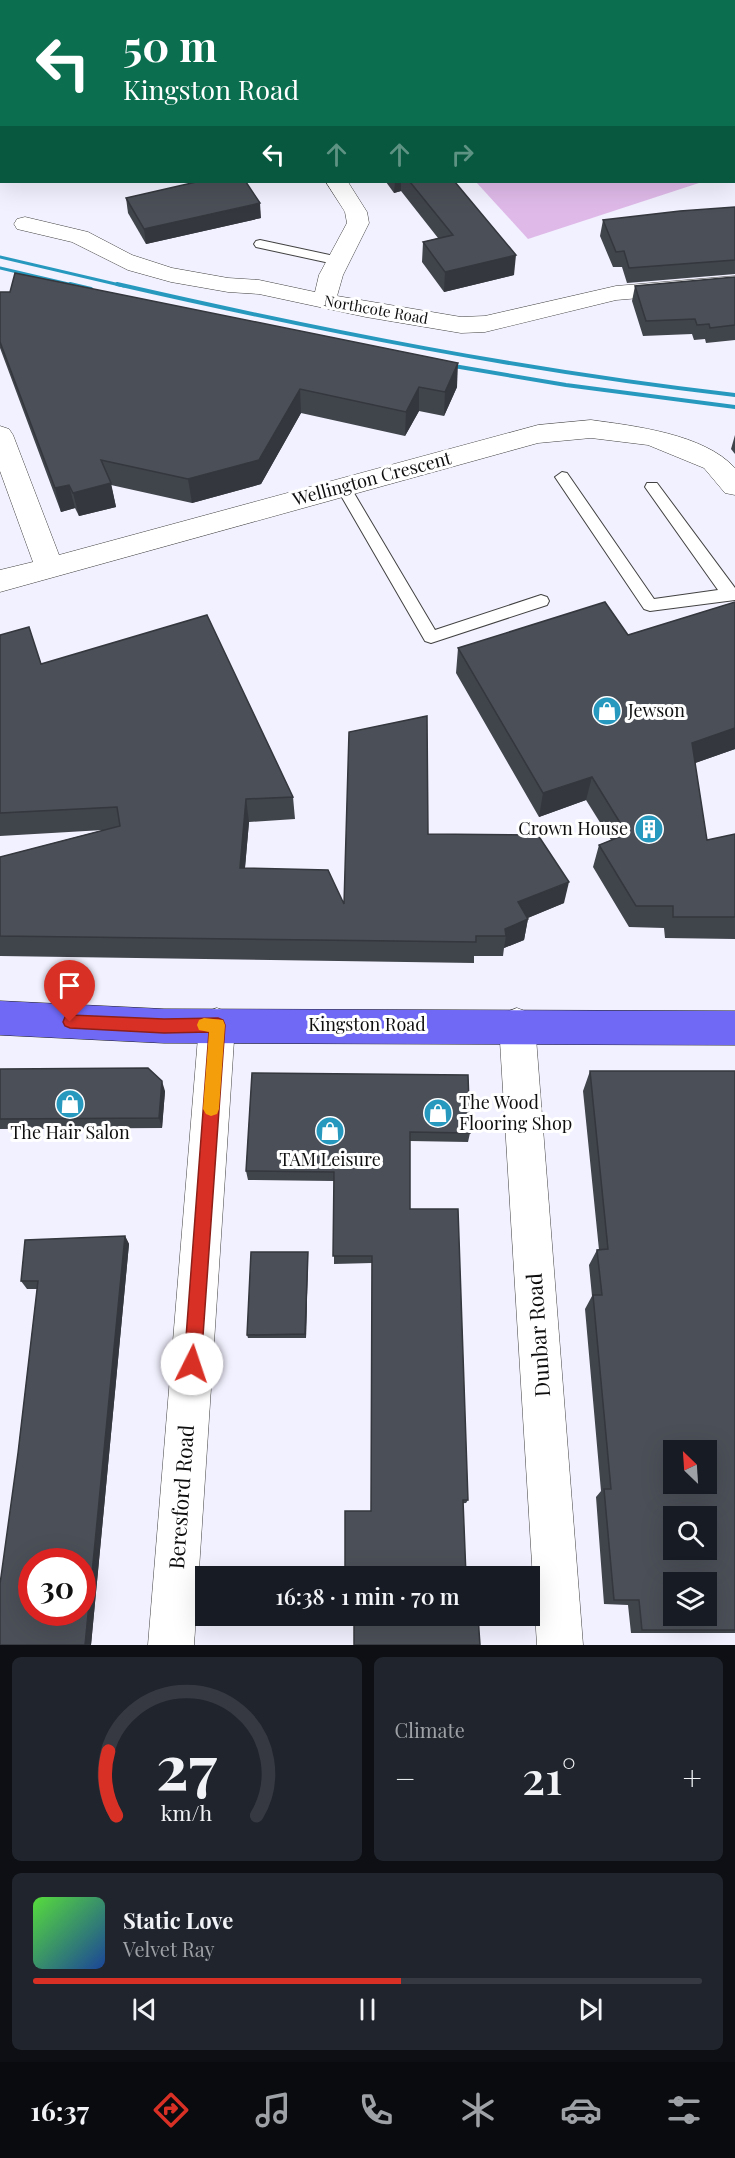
<!DOCTYPE html>
<html lang="en">
<head>
<meta charset="utf-8">
<style>
	body { margin:0; font-family:"Playfair Display",serif; background:#20242c; color:#f1f3f6; height:100vh; display:flex; flex-direction:column; font-size:22px; white-space:nowrap }
	* { box-sizing:border-box; margin:0 }
	p { font-size:20px; color:#9ea1a6 }
	.icon { flex:none; width:33px; height:33px; fill:none; stroke:currentColor; stroke-width:2; stroke-linecap:round; stroke-linejoin:round }
	.map { position:relative; height:1645px; overflow:hidden }
	.side { display:flex; flex-direction:column; gap:12px; padding:12px; background:#0d0f14; flex:1 }
	.side>* { flex:none }
	.banner { position:absolute; left:0px; top:0px; width:735px; height:183px; box-shadow:0 6px 24px #0002; background:#0b6e4f; color:#fff; overflow:hidden }
	.needle { width:39px; rotate:335deg }
	.tools { position:absolute; left:663px; top:1440px; display:grid; gap:12px }
	.tools a { display:grid; place-items:center; width:54px; height:54px; border-radius:0px; background:#171b24; box-shadow:0 6px 24px #0002; font-size:30px }
	.speed { position:absolute; left:18px; top:1548px; display:flex; gap:12px; font-size:30px; font-weight:700; text-align:center }
	.speed>* { display:grid; place-content:center; width:78px; height:78px; border-radius:50%; background:#171b24; box-shadow:0 6px 24px #0002; line-height:1 }
	.speed .limit { border:9px solid #d22; background:#fff; color:#111 }
	.pin { position:absolute; display:grid; place-items:center; width:51px; height:51px; color:#fff; margin:-62px -26px; border-radius:50% 50% 50% 0; rotate:-45deg; box-shadow:0 0 6px #0007 }
	.pin .icon { rotate:45deg }
	.me { position:absolute; width:66px; margin:-33px; rotate:4deg; stroke-linejoin:round; filter:drop-shadow(0 0 4px #0008) }
	.turn { display:flex; align-items:center; gap:21px; height:126px; padding:0 24px; font-size:27px }
	.turn .icon { width:78px; height:78px; stroke-width:2.5 }
	.turn b { display:block; font-size:42px; line-height:51px }
	.lanes { display:flex; align-items:center; height:57px; padding:0 24px; background:#0003; justify-content:center; gap:30px; direction:ltr }
	.lanes .off { opacity:.35 }
	.big { font-size:45px; font-weight:600; line-height:1.1 }
	.side .tile { flex:1; display:flex; flex-direction:column; justify-content:center; gap:9px; min-width:0; padding:0 21px; border-radius:9px; background:#20242c }
	.side .dial { align-items:center; gap:0 }
	.dial svg { height:156px; overflow:visible; fill:none; stroke:#363941; stroke-width:7; stroke-linecap:round; text-anchor:middle }
	.dial text { fill:#f1f3f6; stroke:none }
	.song { display:flex; align-items:center; gap:18px }
	.cover { width:72px; height:72px; border-radius:9px; background:linear-gradient(135deg,hsl(110 70% 55%),hsl(220 70% 35%)) }
	.played { height:6px; border-radius:3px; background:linear-gradient(90deg,#d93025 55%,#363941 55%) }
	.keys { display:flex; justify-content:space-around; direction:ltr }
	.heat { display:flex; justify-content:space-between; align-items:center; font-size:33px; direction:ltr }
	.side .tiles { flex:1; display:grid; gap:12px; grid-template-columns:1fr 1fr }
	.tile:last-child { grid-column:span 2 }
	.trip { position:absolute; left:195px; top:1566px; width:345px; height:60px; border-radius:0px; background:#171b24; box-shadow:0 6px 24px #0002; font-weight:600; line-height:60px; text-align:center }
	.dock { display:flex; height:96px; justify-content:space-around; align-items:center; background:#090b0e; color:#9ea1a6 }
	.dock .icon { width:42px; height:42px }
	.dock .active { color:#d93025 }
	.dock b { font-size:27px; color:#f1f3f6 }
	.map>svg:first-child { display:block }
</style>
</head>
<body>
<div class="map">
<svg width="735" height="1645" viewBox="0 0 735 1645">
	<rect width="100%" height="100%" fill="#f2f1ff"/>
	<polygon fill="#dfbae9" points="476,182 702,182 528,239"/>
	<g fill="none" stroke-linecap="round" stroke-linejoin="round">
		<g stroke="#424242" stroke-width="2">
			<g id="lane">
				<polygon points="584,0 601,0 583,2"/>
				<polygon points="260,240 339,257 345,261 339,265 256,247 254,244 256,241"/>
				<polygon points="562,472 567,473 654,599 718,590 645,487 647,483 657,483 735,588 735,600 650,611 644,609 555,477"/>
				<polygon points="343,482 348,483 435,630 541,595 547,597 549,601 547,605 431,643 425,641 336,487"/>
			</g>
		</g>
		<g stroke="#424242" stroke-width="1">
			<g id="street">
				<polygon points="326,182 348,182 367,212 369,223 343,275 337,296 461,317 485,316 616,286 735,276 735,290 616,300 485,332 461,333 366,317 259,294 228,292 171,282 128,270 72,242 17,229 14,224 17,219 25,217 88,232 132,255 172,268 228,278 259,280 315,292 319,275 347,223 345,212"/>
				<path d="M591,420c44,6 113,14 144,48v27l-10,-2 -21,-25 -56,-23 -57,-7 -53,5 -538,149v-22l33,-8 -33,-91v-45l9,3 4,6 46,120 479,-130z"/>
				<polygon points="217,1008 230,1013 235,1025 194,1645 148,1645 199,1025 204,1013"/>
				<polygon points="517,1008 530,1013 535,1025 583,1645 537,1645 499,1025 504,1013"/>
			</g>
		</g>
		<g stroke="#202020" stroke-width="1">
			<polygon id="primary" points="0,1001 164,1009 735,1011 735,1045 164,1043 0,1035"/>
		</g>
		<use href="#lane" fill="#fff" fill-rule="evenodd"/>
		<use href="#street" fill="#fff" fill-rule="evenodd"/>
		<use href="#primary" fill="#7069f6" fill-rule="evenodd"/>
		<g stroke="#2899be" stroke-width="3">
			<polyline points="0,257 124,286"/>
			<polyline points="0,268 77,286"/>
		</g>
		<g stroke="#2899be" stroke-width="4">
			<polyline points="70,284 91,289"/>
			<path d="M117,284c205,47 409,87 618,111"/>
			<polyline points="442,364 566,385 735,407"/>
		</g>
	</g>
	<g fill="#40444b">
		<polygon points="307,0 468,0 461,2 307,2"/>
		<polygon points="386,182 455,182 514,275 444,292 422,262 423,242 438,238 401,191 394,193"/>
		<polygon points="126,198 261,218 146,244 128,213"/>
		<polygon points="735,207 735,274 627,283 622,267 613,267 600,236 603,220"/>
		<polygon points="735,277 735,340 706,343 705,339 694,340 692,334 643,336 632,301 635,286"/>
		<polygon points="0,292 457,387 444,416 419,411 405,436 301,413 261,484 192,503 111,485 116,507 79,516 75,508 61,512 0,348"/>
		<polygon points="735,435 735,454 731,449"/>
		<polygon points="735,602 735,749 695,763 707,840 735,834 735,939 665,938 664,928 629,927 593,867 599,845 611,840 586,800 539,817 456,673 458,648 628,635"/>
		<polygon points="0,635 41,664 293,797 295,819 249,822 245,868 344,904 428,834 564,903 528,918 524,940 504,948 503,956 474,956 474,963 0,956 0,857 103,830 0,836"/>
		<polygon points="0,1069 165,1091 162,1128 0,1129"/>
		<polygon points="590,1071 735,1071 735,1633 631,1633 628,1605 604,1604 596,1497 601,1491 585,1309 592,1296 589,1265 597,1250 599,1250 583,1091"/>
		<polygon points="252,1073 470,1133 468,1142 410,1141 410,1209 468,1500 466,1503 371,1511 372,1263 334,1264 334,1181 248,1180 246,1171"/>
		<polygon points="125,1236 129,1244 91,1645 0,1645 18,1453 37,1289 27,1289 21,1281"/>
		<polygon points="308,1252 306,1338 248,1338 247,1335"/>
	</g>
	<g fill="#34373d">
		<polygon points="430,0 468,0 461,2 430,2"/>
		<polygon points="395,182 401,182 401,191 394,193"/>
		<polygon points="260,203 261,218 146,244 144,229"/>
		<polygon points="516,255 514,275 444,292 445,272"/>
		<polygon points="458,363 457,387 444,416 445,392"/>
		<polygon points="419,387 419,411 405,436 406,412"/>
		<polygon points="300,389 301,413 261,484 192,503 188,479"/>
		<polygon points="111,483 116,507 79,516 73,493"/>
		<polygon points="69,485 75,508 61,512 55,488"/>
		<polygon points="735,728 735,749 684,767 692,743"/>
		<polygon points="592,777 586,800 539,817 543,793"/>
		<polygon points="246,799 249,822 243,889 240,868"/>
		<polygon points="569,882 564,903 515,923 518,902"/>
		<polygon points="528,919 524,940 504,948 506,936 505,929"/>
		<polygon points="162,1081 165,1091 162,1128 159,1118"/>
		<polygon points="125,1236 129,1244 91,1645 85,1645"/>
		<polygon points="308,1252 308,1256 306,1338 305,1334"/>
	</g>
	<g fill="#4b4f57" stroke="#34373d" stroke-width="1.5" fill-rule="evenodd">
		<polygon points="319,0 445,0 446,2 320,2"/>
		<polygon points="196,182 246,182 260,203 144,229 126,198"/>
		<polygon points="410,182 455,182 516,255 445,272 423,242 453,235"/>
		<polygon points="735,207 735,260 629,268 624,251 616,252 603,220 680,211"/>
		<polygon points="15,273 458,363 445,392 419,387 406,412 300,389 259,460 188,479 101,460 111,483 73,493 69,485 55,488 0,342 0,292 10,292"/>
		<polygon points="735,277 735,325 710,328 709,324 697,325 695,319 646,321 635,286"/>
		<polygon points="605,602 628,635 735,602 735,728 692,743 707,840 735,834 735,917 673,917 673,906 636,906 599,845 627,834 592,777 543,793 458,648"/>
		<polygon points="207,615 293,797 246,799 240,868 328,870 344,904 349,732 427,716 428,834 538,835 569,882 518,902 528,919 505,929 506,936 476,936 476,942 0,936 0,857 120,826 117,807 0,813 0,635 29,627 41,664"/>
		<polygon points="148,1068 162,1081 159,1118 0,1119 0,1069"/>
		<path d="M590,1071h145v559h-93l-3,-30h-25l-10,-111h7l-18,-194h9l-5,-45 11,-1zM674,1450h32v34h-32zM674,1516h32v34h-32zM674,1582h32v34h-32z"/>
		<polygon points="252,1073 468,1075 470,1133 410,1132 410,1209 458,1209 468,1500 463,1500 466,1576 345,1576 345,1511 371,1511 372,1256 333,1256 334,1172 246,1171"/>
		<path d="M125,1236l-40,409h-85v-61l18,-131 20,-172h-17l4,-41zM32,1562h50v50h-50z"/>
		<polygon points="251,1252 308,1252 305,1334 247,1335"/>
		<polygon points="354,1616 478,1616 480,1645 354,1645"/>
	</g>
	<polygon fill="#d93025" stroke="#8d1f18" stroke-width="1.5" points="70,1015 164,1019 218,1018 223,1020 225,1025 201,1364 198,1370 192,1373 186,1370 184,1364 209,1032 164,1033 70,1028 65,1026 63,1022 65,1017"/>
	<polygon fill="#f59e0b" points="204,1018 223,1020 225,1025 219,1109 217,1114 211,1116 206,1114 203,1109 209,1032 199,1030 197,1025 199,1020"/>
	<defs>
		<g id="shop-disc" transform="scale(1.5)"><circle r="9.5" fill="#2899be" stroke="#fff"/><path d="M-5-2.5h2.3a2.7 3.5 0 0 1 5.4 0H5L5.5 6h-11ZM-1.5-2.5h3a1.5 2.3 0 0 0-3 0Z" fill="#fff"/></g>
		<g id="building-disc" transform="scale(1.5)"><circle r="9.5" fill="#2899be" stroke="#fff"/><path d="M-4-6H4V6H1V3H-1V6H-4ZM-2.5-4.3h1.7v1.8h-1.7ZM.8-4.3h1.7v1.8H.8ZM-2.5-1h1.7V.8h-1.7ZM.8-1h1.7V.8H.8Z" fill="#fff"/></g>
	</defs>
	<g fill-rule="evenodd">
		<use href="#shop-disc" x="607" y="711"/>
		<use href="#building-disc" x="649" y="829"/>
		<use href="#shop-disc" x="70" y="1104"/>
		<use href="#shop-disc" x="438" y="1113"/>
		<use href="#shop-disc" x="330" y="1131"/>
	</g>
	<g text-anchor="middle" stroke-width="6" stroke-linejoin="round" paint-order="stroke">
		<g font-size="15" fill="#0f0f0f" stroke="#fff">
			<text transform="translate(376 310) rotate(10)" y="5">Northcote Road</text>
		</g>
		<g font-size="18" fill="#0f0f0f" stroke="#fff">
			<text transform="translate(372 479) rotate(-15)" y="6">Wellington Crescent</text>
			<text x="367" y="1031">Kingston Road</text>
		</g>
		<g font-size="18" fill="#0f0f0f" stroke="#fff" text-anchor="start">
			<text x="628" y="717">Jewson</text>
			<text x="628" y="835" text-anchor="end">Crown House</text>
			<text x="459" y="1109">The Wood<tspan x="459" dy="21">Flooring Shop</tspan></text>
			<text x="70" y="1139" text-anchor="middle">The Hair Salon</text>
			<text x="330" y="1166" text-anchor="middle">TAM Leisure</text>
		</g>
		<g font-size="21" fill="#0f0f0f" stroke="#fff">
			<text transform="translate(539 1335) rotate(-94)" y="7">Dunbar Road</text>
			<text transform="translate(182 1497) rotate(-86)" y="7">Beresford Road</text>
		</g>
	</g>
</svg>
<div class="tools">
<a><svg class="needle" viewBox="-14 -14 28 28"><path d="M0-13l5 13h-10z" fill="#e53935"/><path d="M0 13l5-13h-10z" fill="#9ea1a6"/></svg></a>
<a><svg class="icon" aria-label="search" viewBox="0 0 24 24"><circle cx="10" cy="10" r="6"/><path d="M15 15l6 6"/></svg></a>
<a><svg class="icon" aria-label="layers" viewBox="0 0 24 24"><path d="M12 4l9 5-9 5-9-5zM3 14l9 5 9-5"/></svg></a>
</div>
<div class="speed"><div class="limit">30</div></div>
<div class="pin" style="left:70px;top:1022px;background:#d93025"><svg class="icon" aria-label="arrive" viewBox="0 0 24 24"><path d="M6 21V4h12l-3 4 3 4H6"/></svg></div>
<svg class="me" style="left:192px;top:1364px" viewBox="-20 -20 40 40"><circle r="19" fill="#fff"/><path d="M0-13L10 11 0 6-10 11z" fill="#d93025"/></svg>
<div class="trip">16:38 · 1 min · 70 m</div>
<div class="banner">
<div class="turn"><svg class="icon" aria-label="left" viewBox="0 0 24 24"><path d="M17 20v-9H6M10 6l-5 5 5 5"/></svg><div><b>50 m</b>Kingston Road</div></div>
<div class="lanes"><svg class="icon" aria-label="left" viewBox="0 0 24 24"><path d="M17 20v-9H6M10 6l-5 5 5 5"/></svg><svg class="icon off" aria-label="ahead" viewBox="0 0 24 24"><path d="M12 20V5M6 11l6-6 6 6"/></svg><svg class="icon off" aria-label="ahead" viewBox="0 0 24 24"><path d="M12 20V5M6 11l6-6 6 6"/></svg><svg class="icon off" aria-label="right" viewBox="0 0 24 24"><path d="M7 20v-9h11M14 6l5 5-5 5"/></svg></div>
</div>
</div>
<section class="side">
<div class="tiles">
<div class="tile dial"><svg viewBox="0 0 100 80">
<path d="M14 69A42 42 0 1 1 86 69"/>
<path d="M14 69A42 42 0 0 1 10 36" stroke="#d93025"/>
<text x="50" y="56" font-size="32" font-weight="700">27</text>
<text x="50" y="72" font-size="11">km/h</text>
</svg></div>
<div class="tile"><p>Climate</p>
<div class="heat"><a>−</a><b class="big">21°</b><a>+</a></div>
</div>
<div class="tile">
<div class="song"><i class="cover"></i><div><b>Static Love</b><p>Velvet Ray</p></div></div>
<div class="played"></div>
<div class="keys"><svg class="icon" aria-label="previous" viewBox="0 0 24 24"><path d="M18 5L8 12l10 7zM5 5v14"/></svg><svg class="icon" aria-label="pause" viewBox="0 0 24 24"><path d="M8 5v14M16 5v14"/></svg><svg class="icon" aria-label="next" viewBox="0 0 24 24"><path d="M6 5l10 7-10 7zM19 5v14"/></svg></div>
</div>
</div>
</section>
<nav class="dock">
<b>16:37</b>
<svg class="icon active" aria-label="directions" viewBox="0 0 24 24"><path d="M12 3l9 9-9 9-9-9zM9 14v-3h6M13 9l2 2-2 2"/></svg>
<svg class="icon" aria-label="music" viewBox="0 0 24 24"><path d="M9 18V5l10-2v13"/><circle cx="6" cy="18" r="3"/><circle cx="16" cy="16" r="3"/></svg>
<svg class="icon" aria-label="phone" viewBox="0 0 24 24"><path d="M5 4h4l2 5-3 2q2 4 5 5l2-3 5 2v4C11 20 4 13 5 4z"/></svg>
<svg class="icon" aria-label="climate" viewBox="0 0 24 24"><path d="M12 3v18M4 7l16 10M4 17L20 7"/></svg>
<svg class="icon" aria-label="car" viewBox="0 0 24 24"><path d="M5 17H2v-5l4-1 3-4h7l3 4 3 1v5h-3M9 17h6M6 11h13"/><circle cx="7" cy="17" r="2"/><circle cx="17" cy="17" r="2"/></svg>
<svg class="icon" aria-label="filters" viewBox="0 0 24 24"><path d="M4 7h16M4 17h16"/><circle cx="9" cy="7" r="2"/><circle cx="15" cy="17" r="2"/></svg>
</nav>
</body>
</html>
